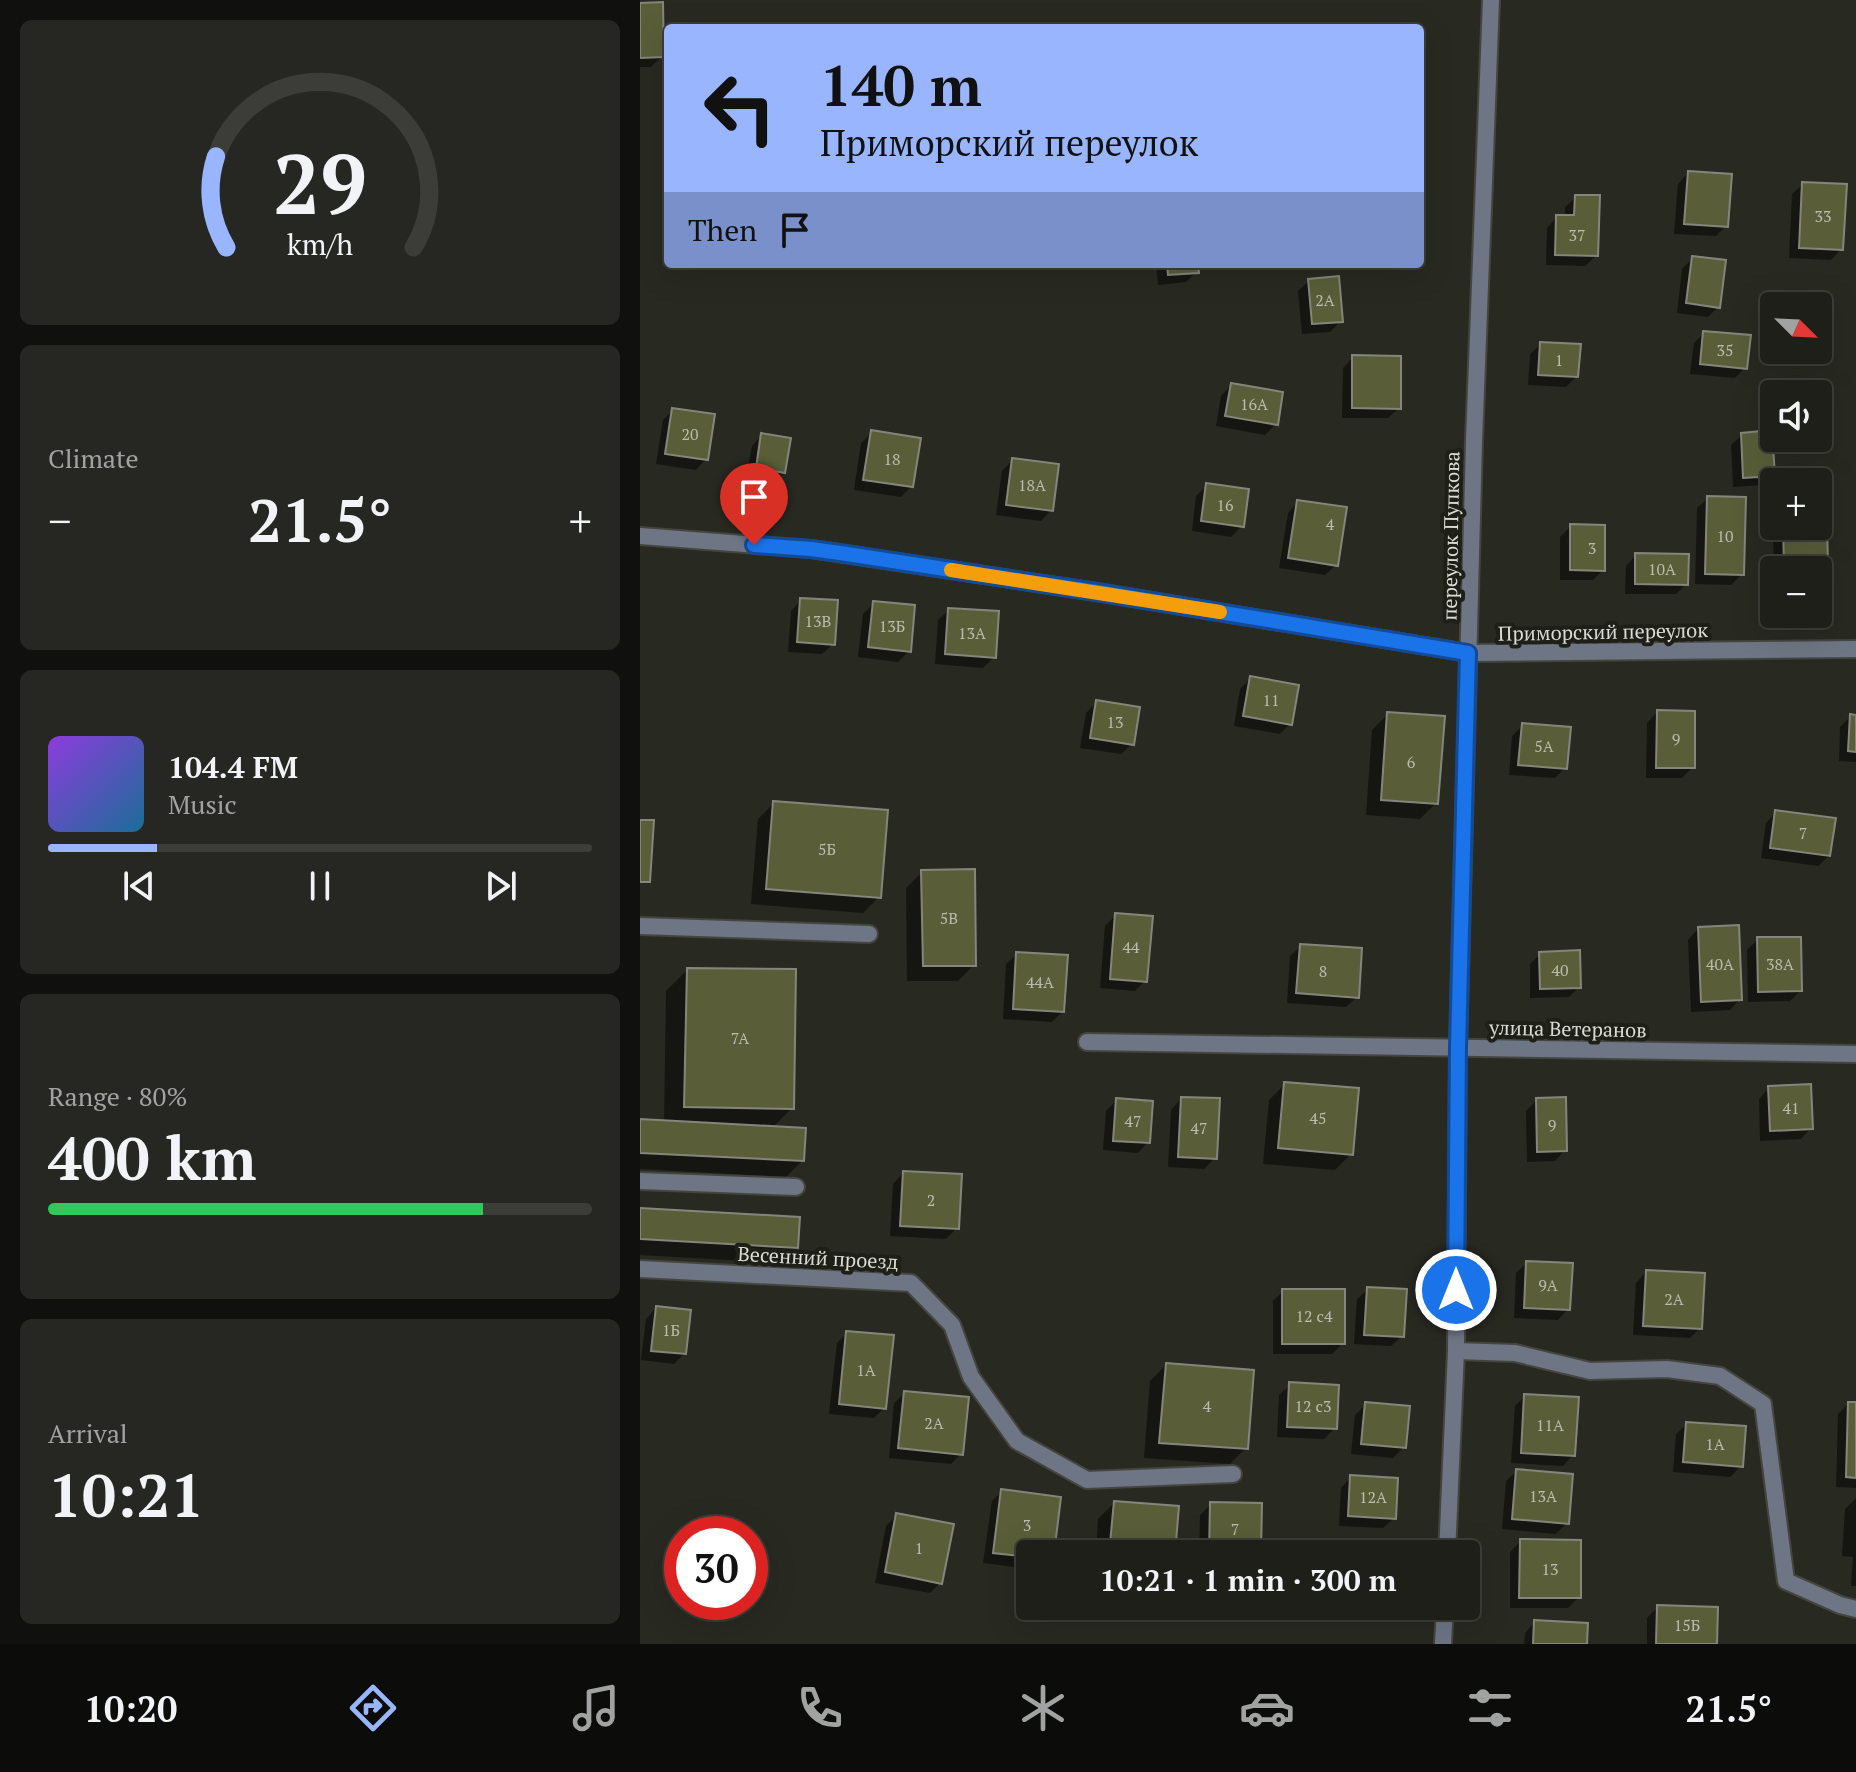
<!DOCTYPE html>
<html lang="en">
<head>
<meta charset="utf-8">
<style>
	body { margin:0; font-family:"PT Serif",serif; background:#262722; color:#f1f3f6; height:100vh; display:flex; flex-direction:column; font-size:30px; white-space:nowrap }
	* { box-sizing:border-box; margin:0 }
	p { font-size:26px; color:#a1a2a2 }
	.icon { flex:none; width:44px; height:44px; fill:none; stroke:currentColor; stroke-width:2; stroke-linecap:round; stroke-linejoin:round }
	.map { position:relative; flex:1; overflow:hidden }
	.side { display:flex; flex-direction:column; gap:20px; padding:20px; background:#10110e; width:640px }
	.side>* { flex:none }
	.top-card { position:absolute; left:24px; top:24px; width:760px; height:244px; border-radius:8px; box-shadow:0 8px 32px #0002,0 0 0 2px #3c3d38; background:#99b5fd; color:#111; overflow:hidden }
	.needle { width:52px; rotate:114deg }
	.tools { position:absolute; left:1120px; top:292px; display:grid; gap:16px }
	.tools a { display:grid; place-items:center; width:72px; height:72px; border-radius:8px; background:#1e1f19; box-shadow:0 8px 32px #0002,0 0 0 2px #3c3d38; font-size:40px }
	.speed { position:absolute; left:24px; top:1516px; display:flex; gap:16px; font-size:40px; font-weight:700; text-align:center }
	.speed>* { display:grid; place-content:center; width:104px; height:104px; border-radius:50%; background:#1e1f19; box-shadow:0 8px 32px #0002,0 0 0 2px #3c3d38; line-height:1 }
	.speed .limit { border:12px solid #d22; background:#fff; color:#111 }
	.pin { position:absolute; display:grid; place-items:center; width:68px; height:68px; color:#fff; margin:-82px -34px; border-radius:50% 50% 50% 0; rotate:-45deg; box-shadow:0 0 8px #0007 }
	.pin .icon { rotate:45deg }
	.me { position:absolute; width:88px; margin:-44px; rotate:0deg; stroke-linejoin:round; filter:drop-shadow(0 0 6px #0008) }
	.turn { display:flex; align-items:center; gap:28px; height:168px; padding:0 24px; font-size:36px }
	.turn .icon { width:104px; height:104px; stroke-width:2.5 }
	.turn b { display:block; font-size:56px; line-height:68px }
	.then { display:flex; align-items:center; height:76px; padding:0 24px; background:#0003; gap:16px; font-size:30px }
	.big { font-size:60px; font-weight:600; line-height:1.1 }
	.side .widget { flex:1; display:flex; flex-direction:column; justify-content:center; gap:12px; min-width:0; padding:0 28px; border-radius:12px; background:#262722 }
	.side .dial { align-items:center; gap:0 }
	.dial svg { height:208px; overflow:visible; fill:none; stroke:#3c3d38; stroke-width:7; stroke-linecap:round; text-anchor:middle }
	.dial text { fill:#f1f3f6; stroke:none }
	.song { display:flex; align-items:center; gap:24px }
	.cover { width:96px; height:96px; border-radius:12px; background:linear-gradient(135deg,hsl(270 70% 55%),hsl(200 70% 35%)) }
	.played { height:8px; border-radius:4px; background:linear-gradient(90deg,#99b5fd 20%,#3c3d38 20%) }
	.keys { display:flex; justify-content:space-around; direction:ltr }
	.heat { display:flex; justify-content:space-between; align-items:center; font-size:44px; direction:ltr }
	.charge { height:12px; border-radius:6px; background:linear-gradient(90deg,#34c759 80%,#3c3d38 0) }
	.trip { position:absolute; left:376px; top:1540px; width:464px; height:80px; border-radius:8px; background:#1e1f19; box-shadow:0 8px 32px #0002,0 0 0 2px #3c3d38; font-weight:600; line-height:80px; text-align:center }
	.menu { display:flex; height:128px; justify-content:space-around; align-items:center; background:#0c0c0a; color:#a1a2a2 }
	.menu .icon { width:56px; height:56px }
	.menu .active { color:#99b5fd }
	.menu b { font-size:36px; color:#f1f3f6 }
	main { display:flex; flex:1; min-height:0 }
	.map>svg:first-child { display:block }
</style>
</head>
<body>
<main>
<section class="side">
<div class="widget dial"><svg viewBox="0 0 100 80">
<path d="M14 69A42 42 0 1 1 86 69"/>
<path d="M14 69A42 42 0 0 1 10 34" stroke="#99b5fd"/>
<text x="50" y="56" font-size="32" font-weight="700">29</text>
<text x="50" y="72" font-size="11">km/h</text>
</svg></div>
<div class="widget"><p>Climate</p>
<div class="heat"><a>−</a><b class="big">21.5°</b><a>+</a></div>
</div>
<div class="widget">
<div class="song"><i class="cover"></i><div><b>104.4 FM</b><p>Music</p></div></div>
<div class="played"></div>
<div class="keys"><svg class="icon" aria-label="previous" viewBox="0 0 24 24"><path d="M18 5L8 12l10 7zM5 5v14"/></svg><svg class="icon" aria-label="pause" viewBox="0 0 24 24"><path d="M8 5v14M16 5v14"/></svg><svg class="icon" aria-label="next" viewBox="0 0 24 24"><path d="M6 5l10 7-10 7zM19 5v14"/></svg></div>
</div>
<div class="widget"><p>Range · 80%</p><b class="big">400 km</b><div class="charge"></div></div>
<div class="widget"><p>Arrival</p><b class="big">10:21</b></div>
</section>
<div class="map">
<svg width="1216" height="1644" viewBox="0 0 1216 1644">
	<rect width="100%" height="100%" fill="#282921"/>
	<g fill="#0007">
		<polygon points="0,5 22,56 11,67 0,67"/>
		<polygon points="1048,173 1086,226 1076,236 1034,234 1038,184"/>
		<polygon points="1163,184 1201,249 1191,260 1149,258 1152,194"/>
		<polygon points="936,197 956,256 945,266 906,265 907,228 917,217 925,217 925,207"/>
		<polygon points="1053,258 1078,307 1068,317 1037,313 1042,269"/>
		<polygon points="516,264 556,264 556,272 546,282 518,285"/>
		<polygon points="669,281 701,321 690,332 662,334 658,291"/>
		<polygon points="1064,333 1105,368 1095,378 1050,374 1054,343"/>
		<polygon points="901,344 937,376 926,387 888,385 890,354"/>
		<polygon points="713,357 759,408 748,418 702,418 703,368"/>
		<polygon points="591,385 636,424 625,435 576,426 581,396"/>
		<polygon points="33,410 66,459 56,470 16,464 23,420"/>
		<polygon points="232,432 271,487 261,497 214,490 221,443"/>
		<polygon points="122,435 144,472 133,482 106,478 112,446"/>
		<polygon points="1102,435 1133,475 1122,485 1093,487 1091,445"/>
		<polygon points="372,461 411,510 401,521 356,515 362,471"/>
		<polygon points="567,486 602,526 591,537 552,531 556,496"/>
		<polygon points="1068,498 1102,574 1091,585 1055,584 1057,508"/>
		<polygon points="658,502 696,565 685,575 639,568 648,513"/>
		<polygon points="931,526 963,570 953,580 920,580 920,537"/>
		<polygon points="1144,528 1186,565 1178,573 1178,570 1134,570 1133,538"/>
		<polygon points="996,555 1046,584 1036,594 985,594 986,566"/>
		<polygon points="161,600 193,644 182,654 148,652 151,611"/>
		<polygon points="234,603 269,651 258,662 218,657 223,614"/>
		<polygon points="309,610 354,657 343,668 295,664 298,620"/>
		<polygon points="611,678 650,724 640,734 594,726 600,689"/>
		<polygon points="457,702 492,744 481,754 440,748 446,713"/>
		<polygon points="1017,712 1053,767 1042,778 1006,778 1007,723"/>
		<polygon points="748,714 796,803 780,819 726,815 732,730"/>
		<polygon points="1211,716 1216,717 1216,762 1199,761 1200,727"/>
		<polygon points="883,725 925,768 915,778 869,775 872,736"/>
		<polygon points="134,803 239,897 223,913 111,904 118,819"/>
		<polygon points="1136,813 1189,856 1178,866 1121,858 1126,823"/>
		<polygon points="282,872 334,965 318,981 267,981 266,888"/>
		<polygon points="476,915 505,981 495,991 460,988 465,926"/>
		<polygon points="1058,929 1100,999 1090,1010 1051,1012 1048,940"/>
		<polygon points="1118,939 1160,991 1150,1001 1108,1002 1107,950"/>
		<polygon points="661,946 717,997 706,1007 647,1003 650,956"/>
		<polygon points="377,954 423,1011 412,1022 363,1019 366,964"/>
		<polygon points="900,954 939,987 929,997 890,998 890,964"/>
		<polygon points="47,970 152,1108 132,1128 162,1161 146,1177 0,1169 0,1121 24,1122 26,991"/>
		<polygon points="645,1084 711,1154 695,1170 623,1164 629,1100"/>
		<polygon points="1129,1088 1171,1128 1161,1139 1120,1141 1119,1099"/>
		<polygon points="541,1099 575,1158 564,1169 528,1167 531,1110"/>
		<polygon points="477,1100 508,1142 498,1153 463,1150 466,1111"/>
		<polygon points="897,1100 925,1150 915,1161 887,1162 886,1111"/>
		<polygon points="263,1173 317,1228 306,1239 250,1236 253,1184"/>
		<polygon points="0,1210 156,1247 140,1263 0,1255"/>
		<polygon points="887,1263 928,1309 918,1320 874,1318 876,1273"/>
		<polygon points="1006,1272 1060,1328 1050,1338 993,1335 996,1283"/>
		<polygon points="728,1289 762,1336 751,1346 714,1344 717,1299"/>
		<polygon points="643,1291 703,1343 692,1354 633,1354 633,1301"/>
		<polygon points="16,1308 44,1354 34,1364 1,1360 6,1319"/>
		<polygon points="207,1333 244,1408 234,1418 189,1414 197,1343"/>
		<polygon points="526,1365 606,1448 590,1464 504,1458 510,1381"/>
		<polygon points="650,1385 695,1428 684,1439 637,1437 639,1395"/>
		<polygon points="265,1393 321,1454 311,1464 249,1458 254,1403"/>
		<polygon points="885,1396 933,1455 923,1466 871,1463 875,1406"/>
		<polygon points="726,1404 764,1447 753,1458 711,1454 715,1415"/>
		<polygon points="1208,1404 1216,1404 1216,1488 1196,1487 1198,1414"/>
		<polygon points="1047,1424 1101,1466 1090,1477 1033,1472 1036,1434"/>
		<polygon points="877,1471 927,1523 916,1534 862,1529 866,1481"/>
		<polygon points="711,1477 754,1518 743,1528 699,1526 701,1488"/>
		<polygon points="362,1491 412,1554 390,1554 390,1569 343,1563 352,1501"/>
		<polygon points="1216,1498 1216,1586 1211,1586 1213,1557 1202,1556 1205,1509"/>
		<polygon points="474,1503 533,1554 456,1554 458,1519"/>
		<polygon points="571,1504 619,1554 559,1554 560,1515"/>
		<polygon points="257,1515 300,1583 290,1593 235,1583 246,1526"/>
		<polygon points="881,1541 939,1597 928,1608 870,1608 870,1552"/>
		<polygon points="1018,1607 1075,1644 1007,1644 1007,1618"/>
		<polygon points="895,1622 945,1644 884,1644 885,1633"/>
	</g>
	<g fill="#595e39" stroke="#84867c" stroke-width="2">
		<polygon points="23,2 24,57 0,58 0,3"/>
		<polygon points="1048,171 1092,174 1088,227 1044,224"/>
		<polygon points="1162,182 1207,184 1203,250 1159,248"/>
		<polygon points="935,195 960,195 958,256 915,255 916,215 934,215"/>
		<polygon points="1052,256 1086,260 1080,308 1046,303"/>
		<polygon points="527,264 558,264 559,273 528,275"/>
		<polygon points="699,276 703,322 672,324 668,279"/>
		<polygon points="1063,331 1111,335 1107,369 1060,364"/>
		<polygon points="900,342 941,344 938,377 898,375"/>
		<polygon points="712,355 761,356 761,409 712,408"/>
		<polygon points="591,383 643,392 638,425 585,416"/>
		<polygon points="32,408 75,414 68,460 25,454"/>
		<polygon points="231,430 281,438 273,487 223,480"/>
		<polygon points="1132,430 1135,476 1103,478 1101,433"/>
		<polygon points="121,433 151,438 145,473 116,468"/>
		<polygon points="372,458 419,464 413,511 366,505"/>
		<polygon points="566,483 609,489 604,527 561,521"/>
		<polygon points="1067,496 1106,497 1104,575 1065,574"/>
		<polygon points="657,500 707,507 698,566 648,558"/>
		<polygon points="930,524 965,525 965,571 930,570"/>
		<polygon points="1187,524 1188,566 1144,568 1143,526"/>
		<polygon points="995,553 1049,554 1048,585 995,584"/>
		<polygon points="160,598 198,600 195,645 157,642"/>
		<polygon points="233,601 275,605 271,652 228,647"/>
		<polygon points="308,608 359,611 356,658 305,654"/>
		<polygon points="610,676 659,685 652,725 603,716"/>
		<polygon points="456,700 500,707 494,745 450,738"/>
		<polygon points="1017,710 1055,711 1055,768 1016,768"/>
		<polygon points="747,712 805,716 798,804 741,800"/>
		<polygon points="1210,714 1216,715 1216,752 1208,751"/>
		<polygon points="882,723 931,727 927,769 878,765"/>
		<polygon points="133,801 248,810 241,898 126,889"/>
		<polygon points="1135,810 1196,818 1190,856 1130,848"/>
		<polygon points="0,820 14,820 10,882 0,882"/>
		<polygon points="335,869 336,966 283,966 281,870"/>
		<polygon points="475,913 513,916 507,982 470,979"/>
		<polygon points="1099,925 1102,1000 1061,1002 1058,927"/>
		<polygon points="1117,937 1161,937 1162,991 1118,992"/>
		<polygon points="660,944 722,948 719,998 656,993"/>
		<polygon points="940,950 941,988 900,989 899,952"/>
		<polygon points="376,952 428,955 424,1012 373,1009"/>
		<polygon points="47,968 156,969 154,1109 44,1107"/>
		<polygon points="644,1082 719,1088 713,1155 638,1148"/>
		<polygon points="1171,1084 1173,1129 1130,1131 1128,1086"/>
		<polygon points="541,1097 580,1098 577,1159 538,1157"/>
		<polygon points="926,1097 927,1151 897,1152 896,1098"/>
		<polygon points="476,1098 513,1101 510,1143 473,1141"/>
		<polygon points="0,1119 166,1128 164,1161 0,1153"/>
		<polygon points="263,1171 322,1174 319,1229 260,1226"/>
		<polygon points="0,1208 160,1217 158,1248 0,1239"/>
		<polygon points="886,1261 933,1263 930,1310 884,1308"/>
		<polygon points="1006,1270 1065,1273 1062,1329 1003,1326"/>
		<polygon points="727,1287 767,1289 764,1337 724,1335"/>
		<rect x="642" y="1289" width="63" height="55"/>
		<polygon points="16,1306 51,1310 46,1354 11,1351"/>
		<polygon points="206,1331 254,1335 246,1409 199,1404"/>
		<polygon points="526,1363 614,1370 608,1449 519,1443"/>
		<polygon points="649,1382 699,1385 697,1429 647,1427"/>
		<polygon points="264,1391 329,1397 323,1455 258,1448"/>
		<polygon points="884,1394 939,1397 935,1456 881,1453"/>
		<polygon points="725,1402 770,1406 766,1448 721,1444"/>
		<polygon points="1208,1402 1216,1402 1216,1478 1206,1477"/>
		<polygon points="1046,1422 1106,1426 1103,1467 1043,1462"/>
		<polygon points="876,1469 933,1474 929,1524 872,1519"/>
		<polygon points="710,1475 758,1478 756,1519 708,1516"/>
		<polygon points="361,1489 421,1497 414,1554 390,1554 390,1557 353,1553"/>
		<polygon points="474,1501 539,1506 535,1554 469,1554"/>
		<polygon points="570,1502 622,1503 621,1554 569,1554"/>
		<polygon points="256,1513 314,1524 302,1584 245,1572"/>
		<polygon points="880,1539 941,1540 941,1598 879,1598"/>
		<polygon points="1017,1605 1078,1607 1077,1644 1016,1644"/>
		<polygon points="894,1620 948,1623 947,1644 893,1644"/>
	</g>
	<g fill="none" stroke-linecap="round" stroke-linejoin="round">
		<g stroke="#44453e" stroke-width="20">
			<g id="service">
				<polyline points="0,926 229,934"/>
				<polyline points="0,1181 156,1187"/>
				<polyline points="0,1269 271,1283 312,1325 331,1377 377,1441 447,1480 593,1474"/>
				<polyline points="816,1351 875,1353 950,1371 1027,1369 1080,1376 1123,1404 1146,1581 1200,1605 1216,1609"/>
			</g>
		</g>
		<g stroke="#44453e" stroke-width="20">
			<g id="minor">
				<polyline points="0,536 171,549 463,593 828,653 1216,649"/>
				<polyline points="447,1042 1216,1054"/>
				<polyline points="807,1554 816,1351 818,1047 834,441 851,0"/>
				<polyline points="803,1644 805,1606"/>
			</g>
		</g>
		<use href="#service" stroke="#6e7584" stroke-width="16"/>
		<use href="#minor" stroke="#6e7584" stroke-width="16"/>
	</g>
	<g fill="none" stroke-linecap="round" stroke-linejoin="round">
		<g stroke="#114b97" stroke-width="20">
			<polyline id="route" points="114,545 171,549 200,553 463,593 828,653 818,1047 816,1290"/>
		</g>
		<use href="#route" stroke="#1a73e8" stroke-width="14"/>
		<polyline stroke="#f59e0b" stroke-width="14" points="311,570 580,612"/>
	</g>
	<g text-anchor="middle" stroke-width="8" stroke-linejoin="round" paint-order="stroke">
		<g font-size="16" fill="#babcaf">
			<text x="1183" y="222">33</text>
			<text x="937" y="241">37</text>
			<text x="685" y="306">2А</text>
			<text x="1085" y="356">35</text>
			<text x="919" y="366">1</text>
			<text x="614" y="410">16А</text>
			<text x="50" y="440">20</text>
			<text x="252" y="465">18</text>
			<text x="392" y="491">18А</text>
			<text x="585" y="511">16</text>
			<text x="690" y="530">4</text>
			<text x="1085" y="542">10</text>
			<text x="952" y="554">3</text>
			<text x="1022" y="575">10А</text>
			<text x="178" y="627">13В</text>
			<text x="252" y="632">13Б</text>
			<text x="332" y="639">13А</text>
			<text x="631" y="706">11</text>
			<text x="475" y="728">13</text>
			<text x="1036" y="745">9</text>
			<text x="904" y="752">5А</text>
			<text x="771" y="768">6</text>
			<text x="1163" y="839">7</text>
			<text x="187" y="855">5Б</text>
			<text x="309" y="924">5В</text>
			<text x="491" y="953">44</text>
			<text x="1080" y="970">40А</text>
			<text x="1140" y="970">38А</text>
			<text x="920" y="976">40</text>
			<text x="683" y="977">8</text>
			<text x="400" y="988">44А</text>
			<text x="100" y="1044">7А</text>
			<text x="1151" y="1114">41</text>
			<text x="678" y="1124">45</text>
			<text x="493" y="1127">47</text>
			<text x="912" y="1131">9</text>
			<text x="559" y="1134">47</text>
			<text x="291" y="1206">2</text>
			<text x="908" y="1291">9А</text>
			<text x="1034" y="1305">2А</text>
			<text x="674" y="1322">12 с4</text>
			<text x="31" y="1336">1Б</text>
			<text x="226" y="1376">1А</text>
			<text x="567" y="1412">4</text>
			<text x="673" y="1412">12 с3</text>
			<text x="294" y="1429">2А</text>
			<text x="910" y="1431">11А</text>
			<text x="1075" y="1450">1А</text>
			<text x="903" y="1502">13А</text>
			<text x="733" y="1503">12А</text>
			<text x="387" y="1531">3</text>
			<text x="595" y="1535">7</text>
			<text x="279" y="1554">1</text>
			<text x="910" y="1575">13</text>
			<text x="1047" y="1631">15Б</text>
		</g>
		<g font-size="20" fill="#dadbd6" stroke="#1e2018">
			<text transform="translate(811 536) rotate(-89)" y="7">переулок Пупкова</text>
			<text transform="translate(963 632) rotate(-1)" y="7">Приморский переулок</text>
			<text transform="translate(928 1029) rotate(1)" y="7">улица Ветеранов</text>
			<text transform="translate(178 1258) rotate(3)" y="7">Весенний проезд</text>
		</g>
	</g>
</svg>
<div class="tools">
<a><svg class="needle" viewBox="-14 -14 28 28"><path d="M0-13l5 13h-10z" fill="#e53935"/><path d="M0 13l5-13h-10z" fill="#a1a2a2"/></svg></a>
<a><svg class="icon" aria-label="sound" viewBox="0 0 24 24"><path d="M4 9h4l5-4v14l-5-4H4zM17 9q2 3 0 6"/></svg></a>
<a>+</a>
<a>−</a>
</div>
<div class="speed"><div class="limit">30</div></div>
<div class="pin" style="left:114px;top:545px;background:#d93025"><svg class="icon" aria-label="arrive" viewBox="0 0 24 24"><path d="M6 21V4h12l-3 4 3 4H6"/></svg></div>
<svg class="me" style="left:816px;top:1290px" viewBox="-20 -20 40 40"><circle r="17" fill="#1a73e8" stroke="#fff" stroke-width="3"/><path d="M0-11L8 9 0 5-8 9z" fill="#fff"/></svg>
<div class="trip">10:21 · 1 min · 300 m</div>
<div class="top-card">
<div class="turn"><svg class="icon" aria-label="left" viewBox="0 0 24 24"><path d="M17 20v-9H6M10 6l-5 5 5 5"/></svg><div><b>140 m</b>Приморский переулок</div></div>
<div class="then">Then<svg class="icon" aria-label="arrive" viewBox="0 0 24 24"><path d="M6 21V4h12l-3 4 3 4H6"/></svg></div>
</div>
</div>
</main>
<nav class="menu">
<b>10:20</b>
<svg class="icon active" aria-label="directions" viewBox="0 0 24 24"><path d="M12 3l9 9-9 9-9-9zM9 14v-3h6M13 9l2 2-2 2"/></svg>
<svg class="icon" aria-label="music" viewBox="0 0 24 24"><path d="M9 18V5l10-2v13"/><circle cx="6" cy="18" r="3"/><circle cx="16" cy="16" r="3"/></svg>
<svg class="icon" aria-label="phone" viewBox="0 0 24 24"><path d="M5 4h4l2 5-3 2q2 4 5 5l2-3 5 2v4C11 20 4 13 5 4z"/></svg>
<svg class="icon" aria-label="climate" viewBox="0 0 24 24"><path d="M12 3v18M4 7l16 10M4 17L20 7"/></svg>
<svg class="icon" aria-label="car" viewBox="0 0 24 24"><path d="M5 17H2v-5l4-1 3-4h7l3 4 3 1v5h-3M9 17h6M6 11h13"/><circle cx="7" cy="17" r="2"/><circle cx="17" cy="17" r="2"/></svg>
<svg class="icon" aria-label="filters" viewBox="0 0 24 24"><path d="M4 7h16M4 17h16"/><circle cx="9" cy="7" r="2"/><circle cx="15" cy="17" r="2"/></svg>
<b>21.5°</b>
</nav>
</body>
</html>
